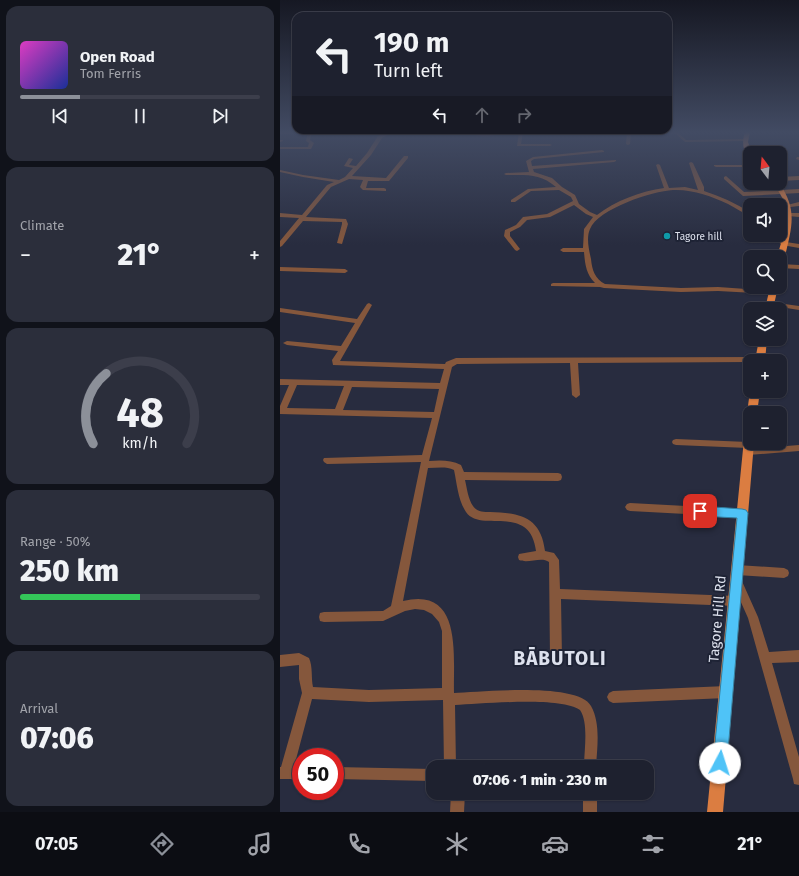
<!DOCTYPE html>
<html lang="en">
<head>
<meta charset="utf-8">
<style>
	body { margin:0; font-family:"Fira Sans",sans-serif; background:#2b2e3b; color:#f1f3f6; height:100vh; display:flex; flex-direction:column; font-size:15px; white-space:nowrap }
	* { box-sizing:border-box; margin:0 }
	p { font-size:13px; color:#a1a3aa }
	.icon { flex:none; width:22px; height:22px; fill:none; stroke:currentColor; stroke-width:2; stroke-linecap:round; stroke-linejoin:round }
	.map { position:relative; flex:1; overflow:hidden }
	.panel { display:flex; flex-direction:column; gap:6px; padding:6px; background:#10121a; width:280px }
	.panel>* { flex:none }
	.banner { position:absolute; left:12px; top:12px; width:380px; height:122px; border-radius:12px; box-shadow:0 1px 3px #0004,0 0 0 1px #3c3e4b; background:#1e212f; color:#f1f3f6; overflow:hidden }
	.needle { width:26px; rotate:344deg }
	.fabs { position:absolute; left:463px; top:146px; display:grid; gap:8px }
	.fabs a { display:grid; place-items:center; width:44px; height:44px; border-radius:8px; background:#1e212f; box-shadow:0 1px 3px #0004,0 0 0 1px #3c3e4b; font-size:20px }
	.speed { position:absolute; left:12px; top:748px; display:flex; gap:8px; font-size:20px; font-weight:700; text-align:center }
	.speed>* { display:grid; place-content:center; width:52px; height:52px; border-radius:50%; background:#1e212f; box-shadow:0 1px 3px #0004,0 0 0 1px #3c3e4b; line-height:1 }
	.speed .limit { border:6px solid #d22; background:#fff; color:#111 }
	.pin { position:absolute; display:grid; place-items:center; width:34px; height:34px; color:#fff; margin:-17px; border-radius:8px; box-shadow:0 2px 6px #0006 }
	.me { position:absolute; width:44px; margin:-22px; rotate:5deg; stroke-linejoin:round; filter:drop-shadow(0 0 3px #0008) }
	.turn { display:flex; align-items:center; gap:14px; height:84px; padding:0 16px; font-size:18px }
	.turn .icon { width:52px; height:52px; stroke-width:2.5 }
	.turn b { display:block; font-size:28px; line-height:34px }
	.lanes { display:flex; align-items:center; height:38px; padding:0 16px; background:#0003; justify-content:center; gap:20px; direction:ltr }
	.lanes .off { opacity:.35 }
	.big { font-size:30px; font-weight:800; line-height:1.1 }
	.panel .tile { flex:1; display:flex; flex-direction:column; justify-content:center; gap:6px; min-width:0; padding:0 14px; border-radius:12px; background:#2b2e3b }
	.panel .dial { align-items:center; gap:0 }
	.dial svg { height:104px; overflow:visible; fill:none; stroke:#3c3e4b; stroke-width:7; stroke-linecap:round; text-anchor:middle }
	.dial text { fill:#f1f3f6; stroke:none }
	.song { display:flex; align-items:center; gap:12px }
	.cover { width:48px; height:48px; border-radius:6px; background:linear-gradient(135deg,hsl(310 70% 55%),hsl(230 70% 35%)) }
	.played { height:4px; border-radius:2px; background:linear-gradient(90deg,#8c9099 25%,#3c3e4b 25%) }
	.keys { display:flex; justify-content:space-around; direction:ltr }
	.heat { display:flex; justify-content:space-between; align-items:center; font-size:22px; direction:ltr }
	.charge { height:6px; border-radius:3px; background:linear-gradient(90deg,#34c759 50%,#3c3e4b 0) }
	.trip { position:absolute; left:146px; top:760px; width:228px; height:40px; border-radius:12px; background:#1e212f; box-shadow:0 1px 3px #0004,0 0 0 1px #3c3e4b; font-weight:800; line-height:40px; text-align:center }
	.dock { display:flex; height:64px; justify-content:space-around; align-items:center; background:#0c0d13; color:#a1a3aa }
	.dock .icon { width:28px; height:28px }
	.dock .current { color:#8c9099 }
	.dock b { font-size:18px; color:#f1f3f6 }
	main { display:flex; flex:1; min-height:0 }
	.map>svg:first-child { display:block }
</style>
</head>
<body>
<main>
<section class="panel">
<div class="tile">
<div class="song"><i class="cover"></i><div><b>Open Road</b><p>Tom Ferris</p></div></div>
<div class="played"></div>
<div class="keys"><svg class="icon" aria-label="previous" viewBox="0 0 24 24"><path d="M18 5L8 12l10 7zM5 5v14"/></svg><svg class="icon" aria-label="pause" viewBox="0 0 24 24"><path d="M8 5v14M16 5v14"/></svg><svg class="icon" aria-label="next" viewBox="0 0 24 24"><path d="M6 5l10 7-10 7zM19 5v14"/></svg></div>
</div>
<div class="tile"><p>Climate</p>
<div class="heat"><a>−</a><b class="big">21°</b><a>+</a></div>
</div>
<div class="tile dial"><svg viewBox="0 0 100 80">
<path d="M14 69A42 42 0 1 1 86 69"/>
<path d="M14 69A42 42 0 0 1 24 15" stroke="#8c9099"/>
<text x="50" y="56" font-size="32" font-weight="700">48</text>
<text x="50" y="72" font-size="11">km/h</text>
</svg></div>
<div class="tile"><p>Range · 50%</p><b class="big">250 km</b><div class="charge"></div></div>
<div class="tile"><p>Arrival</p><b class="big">07:06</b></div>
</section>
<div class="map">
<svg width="519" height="812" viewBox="0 0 519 812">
	<rect width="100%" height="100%" fill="#282c3f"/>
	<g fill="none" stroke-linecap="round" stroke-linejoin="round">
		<g fill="#85573c" fill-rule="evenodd">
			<polygon points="0,132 12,132 14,133 12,134 0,134"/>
			<polygon points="28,132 32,132 30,140 34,143 31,149 0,149 0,147 28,147 29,143 26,141"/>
			<polygon points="108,132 113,132 102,138 91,155 72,176 106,178 124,156 128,156 128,158 109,181 88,181 86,188 104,188 106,189 106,191 83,190 80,187 83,180 69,179 51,187 26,217 66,219 68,224 62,244 57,243 62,224 62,222 23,221 2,246 0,247 0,241 19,218 0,217 0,213 22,215 47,185 54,182 23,177 0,172 0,170 23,175 59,180 65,177 73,168 64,166 69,158 73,159 69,165 76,166 87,153 98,136"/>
			<path d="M188,132c6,-1 13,2 19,2 5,0 9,-3 13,-2 -9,7 -23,5 -32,0z"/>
			<polygon points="239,132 243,132 241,144 270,144 272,145 270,146 237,146"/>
			<polygon points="347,132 357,132 351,134 350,144 348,145 346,144"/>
			<polygon points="374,132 397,132 406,140 465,139 467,140 465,141 405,142 396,134 376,133"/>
			<polygon points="0,140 3,140 3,141 0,142"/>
			<path d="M322,150l2,1v1l-70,7 -3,2 1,5 84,-6v1l-2,1 -81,7 1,3 18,6 10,9 13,8 4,9 11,8 7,3c18,-14 44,-24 67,-27l-8,-23 2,-1 2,1 9,23 16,-1 13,3 -9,-27 2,-1 2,1 11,24v4c16,5 31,12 46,21v4c-7,-3 -14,-8 -22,-12 -17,-8 -36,-15 -55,-14 -21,1 -75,19 -83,39 -4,9 -1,21 1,30 1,11 4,20 14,25l76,4 37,-1 55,4 3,2 -1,1 -57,-3 -37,1 -77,-4 -4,-1 -49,-1v-2l2,-1h42c-9,-9 -10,-19 -11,-31h-21l-3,-2 3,-2h20l1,-19 9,-12 -7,-3 -12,-9 -24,12 -23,3 -7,7 -10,5v4l10,13 -3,2 -2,-1 -11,-14 1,-6 11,-5 7,-8 24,-3 26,-13 -2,-4 -12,-7 -28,1 -16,11h-4v-2l17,-11 28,-2c-16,-14 -30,-12 -50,-12l-2,-1 2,-1 23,-1 -3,-11 7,-4z"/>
			<polygon points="517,157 519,157 519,160 516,159"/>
			<polygon points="434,165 470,165 470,167 436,167 434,166"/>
			<polygon points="446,176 464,192 519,189 519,193 463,196 444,179 444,177"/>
			<polygon points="519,176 519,180 500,181 500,177"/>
			<polygon points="519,202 519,206 510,207 507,205"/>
			<polygon points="510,213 519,213 519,217 508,216 508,214"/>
			<polygon points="490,235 497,235 506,242 519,244 519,248 502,245"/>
			<polygon points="500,264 519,265 519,269 500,268"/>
			<polygon points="0,267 65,269 68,271 65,273 0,271"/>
			<polygon points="490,302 519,306 519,310 488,305 488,303"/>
			<path d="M89,303l3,2 -32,56 105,3 1,-2 10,-4 307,-1 1,2 -1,2 -13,1 -172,1 2,32 -4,3 -4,-3 -2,-32 -113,1 -5,3 -23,94c12,-1 22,-1 32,4l3,7 94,1 3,1 1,3 -1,3 -3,1 -93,-1c2,8 3,19 8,26 4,6 10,6 17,6 30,1 51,5 55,39l9,2 5,7 1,29 175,7 4,1 -7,-15 1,-3 4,-2 4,2 17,38 11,35 30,-2v12l-27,1 27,94v28l-5,-1 -1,-5 -45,-161 -8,-18 -1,5 -4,1 -174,-7 1,59 -2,4 -4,2 -4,-2 -2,-4 -1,-96c-8,-6 -20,2 -30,-2l-1,-3 1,-3 17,-3c-6,-49 -55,-17 -70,-39 -8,-12 -9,-28 -12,-42 -8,-4 -17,-2 -26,-2l-25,133c60,-15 50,55 51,92 26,-1 124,-11 137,13 10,18 6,42 5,61h-12c0,-16 5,-44 -4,-57 -21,-14 -98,-6 -125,-5l1,62h-12l-1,-67 -74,2 -57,-3 -18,68h7v12h-21v-12h1l21,-74 -3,-14v-14l-19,2v-12l19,-2 10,5c4,9 2,20 4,29l56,3 73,-2v-57l-3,-9 -7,-8 -8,-4 -9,-1 -10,2 -22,10 -59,1 -4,-1 -1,-4 1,-4 4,-1 59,-1 8,-5 30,-144 -94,2 -3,-2 -1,-2 1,-2 98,-3 10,-37 -152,-4v-8l9,-21h-9v-6l160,4 4,-14 -111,-4 -1,-5 6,-9 -51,-6 -4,-2 4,-2 54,5 14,-23 -75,-11v-4l77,11 10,-15zM17,385l47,1 -9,23 -48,-1zM72,387l87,2 -5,23 -91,-2z"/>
			<polygon points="396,439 468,442 472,445 471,447 468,448 396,445 393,444 392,442 393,440"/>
			<polygon points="519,445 519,451 468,455 465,454 464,452 465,450 468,449"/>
			<polygon points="350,503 462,509 465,510 467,513 465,516 462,517 350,511 347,510 345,507 347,504"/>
			<polygon points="457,565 504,568 508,570 509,573 508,576 504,578 457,575 453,573 452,570 453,567"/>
			<polygon points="446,686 450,688 452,692 450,696 446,698 333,703 329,701 327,697 329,693 333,691"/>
			<polygon points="55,767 153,769 153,781 55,779"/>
			<polygon points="171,793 185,793 184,812 170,812"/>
			<rect x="303" y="793" width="14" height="19"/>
		</g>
		<g fill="#db7d41" fill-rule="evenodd">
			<path d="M465,132h5l-2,10 4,11h-2v4c-8,-5 -8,-17 -5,-25z"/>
			<path d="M493,183h6c20,28 12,46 5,78l-4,2v-6h-3c9,-33 18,-44 -4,-74z"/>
			<polygon points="490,287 498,287 493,309 485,309"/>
			<polygon points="479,339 487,339 485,361 475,361"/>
			<polygon points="470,391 480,391 477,413 470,413 470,416 467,413"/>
			<polygon points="470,425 470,443 474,443 443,812 427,812 465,429 466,426"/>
		</g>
	</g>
	<linearGradient id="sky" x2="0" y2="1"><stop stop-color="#161823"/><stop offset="0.54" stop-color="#424b63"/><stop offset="1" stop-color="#424b63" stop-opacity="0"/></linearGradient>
	<rect width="519" height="245" fill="url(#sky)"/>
	<polygon fill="#4fc3f7" stroke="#337fa1" points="420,506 462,509 466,510 468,513 447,763 445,768 440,770 435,768 433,763 457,518 420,516 416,514 415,511 416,508"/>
	<circle fill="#0f9aa8" stroke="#1e2335" stroke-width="1.5" cx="387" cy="236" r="4"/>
	<g text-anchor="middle" stroke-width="4" stroke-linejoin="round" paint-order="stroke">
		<g font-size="10" fill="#dde1ed" stroke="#1e2335" text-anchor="start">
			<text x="395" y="240">Tagore hill</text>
		</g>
		<g font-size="14" fill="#dde1ed" stroke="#1e2335">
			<text transform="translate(437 619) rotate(-85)" y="5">Tagore Hill Rd</text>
		</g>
		<g font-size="19" font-weight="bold" letter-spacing="1" fill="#dde1ed" stroke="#1e2335">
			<text x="280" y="665">BĀBUTOLI</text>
		</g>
	</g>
</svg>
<div class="fabs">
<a><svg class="needle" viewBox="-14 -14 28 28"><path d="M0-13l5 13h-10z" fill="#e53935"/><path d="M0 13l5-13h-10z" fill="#a1a3aa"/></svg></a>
<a><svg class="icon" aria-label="sound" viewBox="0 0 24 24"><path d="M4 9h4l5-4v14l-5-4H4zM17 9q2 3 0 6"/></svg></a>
<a><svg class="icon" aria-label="search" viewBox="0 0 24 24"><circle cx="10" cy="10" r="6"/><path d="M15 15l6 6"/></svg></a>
<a><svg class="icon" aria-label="layers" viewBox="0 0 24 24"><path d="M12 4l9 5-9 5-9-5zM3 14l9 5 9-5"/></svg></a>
<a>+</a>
<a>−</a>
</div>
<div class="speed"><div class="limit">50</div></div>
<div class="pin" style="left:420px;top:511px;background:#d93025"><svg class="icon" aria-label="arrive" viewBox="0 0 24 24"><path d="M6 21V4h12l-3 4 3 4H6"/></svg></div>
<svg class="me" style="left:440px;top:763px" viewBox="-20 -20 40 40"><circle r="19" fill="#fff"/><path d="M0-13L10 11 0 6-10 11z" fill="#4fc3f7"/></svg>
<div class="trip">07:06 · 1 min · 230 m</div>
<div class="banner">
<div class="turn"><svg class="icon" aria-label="left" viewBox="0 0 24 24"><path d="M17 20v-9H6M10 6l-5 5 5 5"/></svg><div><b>190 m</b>Turn left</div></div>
<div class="lanes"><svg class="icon" aria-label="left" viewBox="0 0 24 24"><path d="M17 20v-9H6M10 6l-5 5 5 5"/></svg><svg class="icon off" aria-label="ahead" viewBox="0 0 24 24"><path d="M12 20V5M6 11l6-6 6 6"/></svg><svg class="icon off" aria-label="right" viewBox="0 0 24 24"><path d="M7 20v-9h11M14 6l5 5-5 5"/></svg></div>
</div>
</div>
</main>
<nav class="dock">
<b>07:05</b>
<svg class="icon current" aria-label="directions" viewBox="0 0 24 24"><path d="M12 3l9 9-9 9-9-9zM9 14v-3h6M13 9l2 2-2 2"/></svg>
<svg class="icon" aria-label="music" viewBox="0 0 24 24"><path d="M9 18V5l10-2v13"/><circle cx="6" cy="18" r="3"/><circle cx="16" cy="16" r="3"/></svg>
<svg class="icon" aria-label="phone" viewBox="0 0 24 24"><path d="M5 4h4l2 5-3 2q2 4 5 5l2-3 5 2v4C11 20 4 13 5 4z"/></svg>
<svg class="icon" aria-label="climate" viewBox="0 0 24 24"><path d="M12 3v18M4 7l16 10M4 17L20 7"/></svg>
<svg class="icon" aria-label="car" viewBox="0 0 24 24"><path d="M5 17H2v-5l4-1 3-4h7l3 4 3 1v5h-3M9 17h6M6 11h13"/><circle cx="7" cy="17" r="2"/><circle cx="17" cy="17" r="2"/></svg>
<svg class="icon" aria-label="filters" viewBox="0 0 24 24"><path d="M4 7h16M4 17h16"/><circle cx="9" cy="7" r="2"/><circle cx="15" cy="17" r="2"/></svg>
<b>21°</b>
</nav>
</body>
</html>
